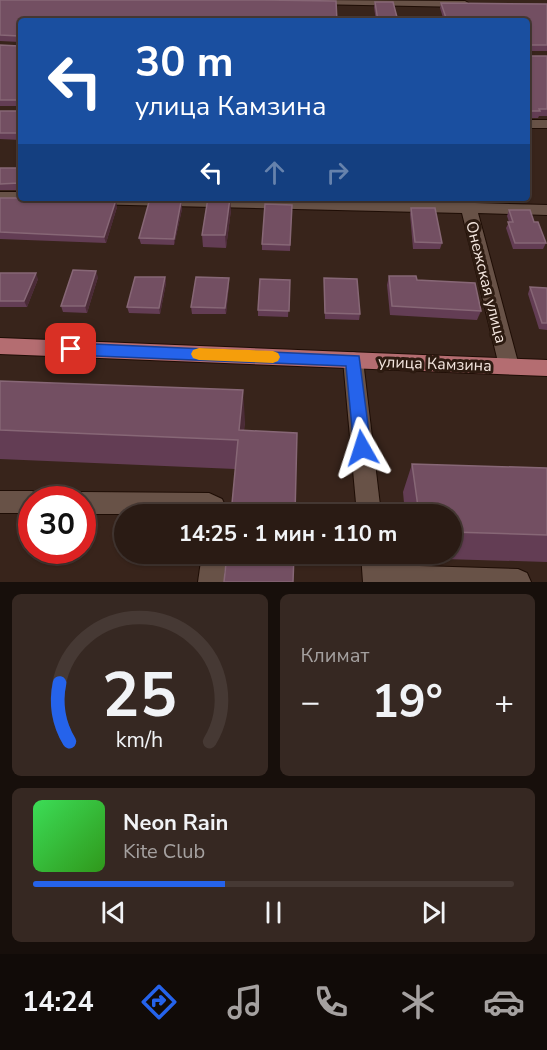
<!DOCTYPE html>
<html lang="ru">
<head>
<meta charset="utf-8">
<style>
	body { margin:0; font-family:"Nunito Sans",sans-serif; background:#362822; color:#f1f3f6; height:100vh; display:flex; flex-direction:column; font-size:22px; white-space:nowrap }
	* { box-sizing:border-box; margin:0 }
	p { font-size:20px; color:#a5a1a0 }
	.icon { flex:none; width:33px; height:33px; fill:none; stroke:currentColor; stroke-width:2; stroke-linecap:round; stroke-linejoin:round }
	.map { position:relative; height:582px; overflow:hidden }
	.side { display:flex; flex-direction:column; gap:12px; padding:12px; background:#170f0b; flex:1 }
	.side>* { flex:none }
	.banner { position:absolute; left:18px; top:18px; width:512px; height:183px; border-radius:6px; box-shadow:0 2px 4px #0004,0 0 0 2px #463934; background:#1a4fa0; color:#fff; overflow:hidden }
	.speed { position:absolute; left:18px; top:486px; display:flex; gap:12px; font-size:30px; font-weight:700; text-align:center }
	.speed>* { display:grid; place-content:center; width:78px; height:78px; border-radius:50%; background:#2a1b14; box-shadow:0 2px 4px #0004,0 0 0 2px #463934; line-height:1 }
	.speed .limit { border:9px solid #d22; background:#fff; color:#111 }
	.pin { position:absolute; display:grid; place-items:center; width:51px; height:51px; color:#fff; margin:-26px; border-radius:12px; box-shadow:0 3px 9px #0006 }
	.me { position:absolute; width:66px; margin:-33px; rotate:354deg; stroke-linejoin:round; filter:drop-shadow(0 0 4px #0008) }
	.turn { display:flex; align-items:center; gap:21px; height:126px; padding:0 18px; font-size:27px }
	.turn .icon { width:78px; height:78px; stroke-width:2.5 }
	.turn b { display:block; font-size:42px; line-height:51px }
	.lanes { display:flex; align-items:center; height:57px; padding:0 18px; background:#0003; justify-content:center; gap:30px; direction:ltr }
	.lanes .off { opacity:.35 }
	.big { font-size:45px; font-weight:700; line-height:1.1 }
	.side .card { flex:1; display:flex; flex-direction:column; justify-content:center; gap:9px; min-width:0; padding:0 21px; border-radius:9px; background:#362822 }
	.side .dial { align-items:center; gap:0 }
	.dial svg { height:156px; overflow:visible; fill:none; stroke:#463934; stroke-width:7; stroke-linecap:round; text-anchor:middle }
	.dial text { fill:#f1f3f6; stroke:none }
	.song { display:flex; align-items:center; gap:18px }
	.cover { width:72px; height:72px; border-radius:9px; background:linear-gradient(135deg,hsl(130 70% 55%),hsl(110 70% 35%)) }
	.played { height:6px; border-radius:3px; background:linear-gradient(90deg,#2563eb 40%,#463934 40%) }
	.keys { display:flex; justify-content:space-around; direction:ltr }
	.heat { display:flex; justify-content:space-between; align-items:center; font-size:33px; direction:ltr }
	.side .tiles { flex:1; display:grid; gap:12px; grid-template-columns:1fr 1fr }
	.card:last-child { grid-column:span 2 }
	.trip { position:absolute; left:114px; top:504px; width:348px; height:60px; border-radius:30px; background:#2a1b14; box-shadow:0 2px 4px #0004,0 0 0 2px #463934; font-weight:700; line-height:60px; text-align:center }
	.tab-bar { display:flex; height:96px; justify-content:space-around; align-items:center; background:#110b08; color:#a5a1a0 }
	.tab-bar .icon { width:42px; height:42px }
	.tab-bar .active { color:#2563eb }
	.tab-bar b { font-size:27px; color:#f1f3f6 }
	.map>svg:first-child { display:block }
</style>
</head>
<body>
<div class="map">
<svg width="547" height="582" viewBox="0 0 547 582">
	<rect width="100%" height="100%" fill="#38241b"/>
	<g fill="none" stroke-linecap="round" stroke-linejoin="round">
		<g stroke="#1e0d05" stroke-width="2">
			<g id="minor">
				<polygon points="307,0 465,1 470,4 465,7 312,4 308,3"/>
				<rect x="526" y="120" width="21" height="8"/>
				<polygon points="0,192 21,192 21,198 28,198 21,202 0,202"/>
				<polygon points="37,198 255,198 459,203 459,198 473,198 475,203 547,205 547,215 478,213 519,366 516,372 509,374 502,372 499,366 462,213 45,203"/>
				<polygon points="353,352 360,354 363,360 381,514 357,514 343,360 346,354"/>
				<polygon points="0,491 32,491 40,494 43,500 32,500 32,513 0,513"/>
				<polygon points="82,492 209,493 222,499 229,514 82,514 82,500 72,500 74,495"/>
				<polygon points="202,554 226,554 224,582 198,582"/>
				<polygon points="361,554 385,554 387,565 518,569 527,573 531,582 363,582"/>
			</g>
		</g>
		<g stroke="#1e0d05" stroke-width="2">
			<polygon id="major" points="0,338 547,360 547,376 0,354"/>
		</g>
		<use href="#minor" fill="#685247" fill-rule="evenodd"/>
		<use href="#major" fill="#b46d71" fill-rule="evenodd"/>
	</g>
	<g fill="#633d54">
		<polygon points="0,0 21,21 21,140 0,139 0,111 21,111 21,106 0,106 0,45 19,46 20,42 0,41"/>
		<polygon points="375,2 398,21 376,21 374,7"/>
		<polygon points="441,3 547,4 547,51 526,51 526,21 444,21 440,8"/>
		<polygon points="526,56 547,56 547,116 539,116 538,118 527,118"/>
		<rect x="0" y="168" width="21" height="22"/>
		<polygon points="0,198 43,199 117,207 106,243 0,239"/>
		<polygon points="407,198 435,198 435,200 407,199"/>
		<polygon points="501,198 524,198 522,202 502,201"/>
		<polygon points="181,202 182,209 174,245 141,244 139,238"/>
		<polygon points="292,205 290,251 262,250 262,244"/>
		<polygon points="411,208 442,243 440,249 413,249 410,214"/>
		<polygon points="231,210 226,248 203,247 202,235"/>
		<polygon points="509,210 534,222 546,243 543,249 513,249 506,228 509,222 507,216"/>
		<polygon points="0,273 38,279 27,307 0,307"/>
		<polygon points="389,276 417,280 481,311 477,320 390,315 387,285"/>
		<polygon points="98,277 87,313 63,312 61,306"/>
		<polygon points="165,277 166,283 160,314 129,313 127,307"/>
		<polygon points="324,278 360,314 359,320 325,319"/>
		<polygon points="290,280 288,317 258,316 258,310"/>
		<polygon points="229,284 226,314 192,314 191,307"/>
		<polygon points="530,287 547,288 547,330 539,329 528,294"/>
		<polygon points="0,381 245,421 244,430 235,469 0,459"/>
		<polygon points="412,464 547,468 547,562 410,558 410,554 452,554 452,514 405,514 403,492"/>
	</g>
	<g fill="#4b2b37">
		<polygon points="230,198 231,210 226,248 225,235"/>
		<polygon points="116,200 117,207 106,243 104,237"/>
		<polygon points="181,202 182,209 174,245 174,239"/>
		<polygon points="96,271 98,277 87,313 85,306"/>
		<polygon points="36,273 38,279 27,307 24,301"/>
		<polygon points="165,277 166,283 160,314 159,308"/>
		<polygon points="229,278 229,284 226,314 225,308"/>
		<polygon points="243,390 245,421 241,460 239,430"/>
	</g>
	<g fill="#734f62" stroke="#876776" stroke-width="1.5">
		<polygon points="0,0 264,0 336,1 337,21 21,21 21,38 19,36 0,35"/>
		<polygon points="375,2 393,2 398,21 378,21"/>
		<polygon points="441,3 547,4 547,45 526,45 526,21 447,21"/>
		<polygon points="21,40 21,133 0,133 0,111 21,111 21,100 0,100 0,45 19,46"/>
		<polygon points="526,56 547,56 547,109 539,109 540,111 528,111 526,119"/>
		<polygon points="0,168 21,168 21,189 19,183 0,184"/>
		<polygon points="21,196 21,198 116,200 104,237 0,232 0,198 19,198"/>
		<polygon points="208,198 230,198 225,235 202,235"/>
		<polygon points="149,202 181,202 174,239 139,238"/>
		<polygon points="265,204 292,205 290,245 262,244"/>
		<polygon points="411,208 435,208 442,243 415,242"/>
		<polygon points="509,210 530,210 534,222 538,222 546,243 515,243 508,222 513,222"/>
		<polygon points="73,270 96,271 85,306 61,306"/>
		<polygon points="0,273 36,273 24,301 0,301"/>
		<polygon points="389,276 416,276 417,280 475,283 481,311 392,306"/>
		<polygon points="135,277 165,277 159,308 127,307"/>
		<polygon points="196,277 229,278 225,308 191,307"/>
		<polygon points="324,278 357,279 360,314 325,313"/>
		<polygon points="260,279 290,280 289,311 258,310"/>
		<polygon points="530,287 547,288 547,323 542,323"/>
		<polygon points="0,381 243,390 239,430 297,433 295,514 231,514 238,440 0,430"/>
		<polygon points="412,464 547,468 547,535 452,532 452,514 419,514"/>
		<polygon points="227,554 294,554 293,582 224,582"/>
	</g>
	<polygon fill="#2563eb" stroke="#184099" stroke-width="1.5" points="71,343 359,356 371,448 368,454 362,456 356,454 354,448 346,366 71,355 65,353 63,349 65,345"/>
	<polygon fill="#f59e0b" points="199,348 273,351 278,353 280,357 278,361 273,363 199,360 193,358 191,354 193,350"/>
	<g text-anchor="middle" stroke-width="6" stroke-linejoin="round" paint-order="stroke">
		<g font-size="16" fill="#f4e6df" stroke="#2d1b11">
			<text transform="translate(487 282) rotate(76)" y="6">Онежская улица</text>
			<text transform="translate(435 363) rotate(2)" y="6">улица Камзина</text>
		</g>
	</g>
</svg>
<div class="speed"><div class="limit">30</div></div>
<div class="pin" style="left:71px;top:349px;background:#d93025"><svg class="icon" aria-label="arrive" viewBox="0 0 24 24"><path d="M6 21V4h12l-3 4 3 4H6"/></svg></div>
<svg class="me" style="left:362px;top:448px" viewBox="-20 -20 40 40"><path d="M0-17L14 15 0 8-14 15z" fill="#2563eb" stroke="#fff" stroke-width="4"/></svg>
<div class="trip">14:25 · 1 мин · 110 m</div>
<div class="banner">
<div class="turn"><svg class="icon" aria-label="left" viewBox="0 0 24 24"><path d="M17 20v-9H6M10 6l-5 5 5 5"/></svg><div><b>30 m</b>улица Камзина</div></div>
<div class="lanes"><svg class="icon" aria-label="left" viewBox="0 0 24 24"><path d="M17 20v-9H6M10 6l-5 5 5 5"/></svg><svg class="icon off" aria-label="ahead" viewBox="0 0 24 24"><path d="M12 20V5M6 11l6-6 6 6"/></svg><svg class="icon off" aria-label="right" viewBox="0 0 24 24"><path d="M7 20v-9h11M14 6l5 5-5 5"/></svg></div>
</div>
</div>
<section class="side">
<div class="tiles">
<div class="card dial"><svg viewBox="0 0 100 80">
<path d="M14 69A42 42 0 1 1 86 69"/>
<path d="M14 69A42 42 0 0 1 9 39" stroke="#2563eb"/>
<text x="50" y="56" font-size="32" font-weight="700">25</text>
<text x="50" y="72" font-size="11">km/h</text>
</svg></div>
<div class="card"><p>Климат</p>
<div class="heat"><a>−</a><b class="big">19°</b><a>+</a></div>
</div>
<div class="card">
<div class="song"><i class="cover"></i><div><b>Neon Rain</b><p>Kite Club</p></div></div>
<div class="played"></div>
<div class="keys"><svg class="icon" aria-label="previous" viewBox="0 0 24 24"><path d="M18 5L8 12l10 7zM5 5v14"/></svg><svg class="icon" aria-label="pause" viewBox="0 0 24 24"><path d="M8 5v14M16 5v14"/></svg><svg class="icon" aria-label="next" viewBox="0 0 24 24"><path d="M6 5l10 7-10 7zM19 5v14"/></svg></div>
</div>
</div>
</section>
<nav class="tab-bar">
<b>14:24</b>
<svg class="icon active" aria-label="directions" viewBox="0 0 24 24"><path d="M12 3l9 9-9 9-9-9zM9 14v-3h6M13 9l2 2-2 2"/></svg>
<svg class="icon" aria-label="music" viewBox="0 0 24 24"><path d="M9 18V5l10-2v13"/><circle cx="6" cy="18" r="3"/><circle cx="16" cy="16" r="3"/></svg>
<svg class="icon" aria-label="phone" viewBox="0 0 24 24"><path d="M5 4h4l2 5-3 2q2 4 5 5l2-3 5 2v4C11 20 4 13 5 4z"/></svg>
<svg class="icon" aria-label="climate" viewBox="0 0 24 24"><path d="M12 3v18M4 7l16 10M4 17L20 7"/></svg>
<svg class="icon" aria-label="car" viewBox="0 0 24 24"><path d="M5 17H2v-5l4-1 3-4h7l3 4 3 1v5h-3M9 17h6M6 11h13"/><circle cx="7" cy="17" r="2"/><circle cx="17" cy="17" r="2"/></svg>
</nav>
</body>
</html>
